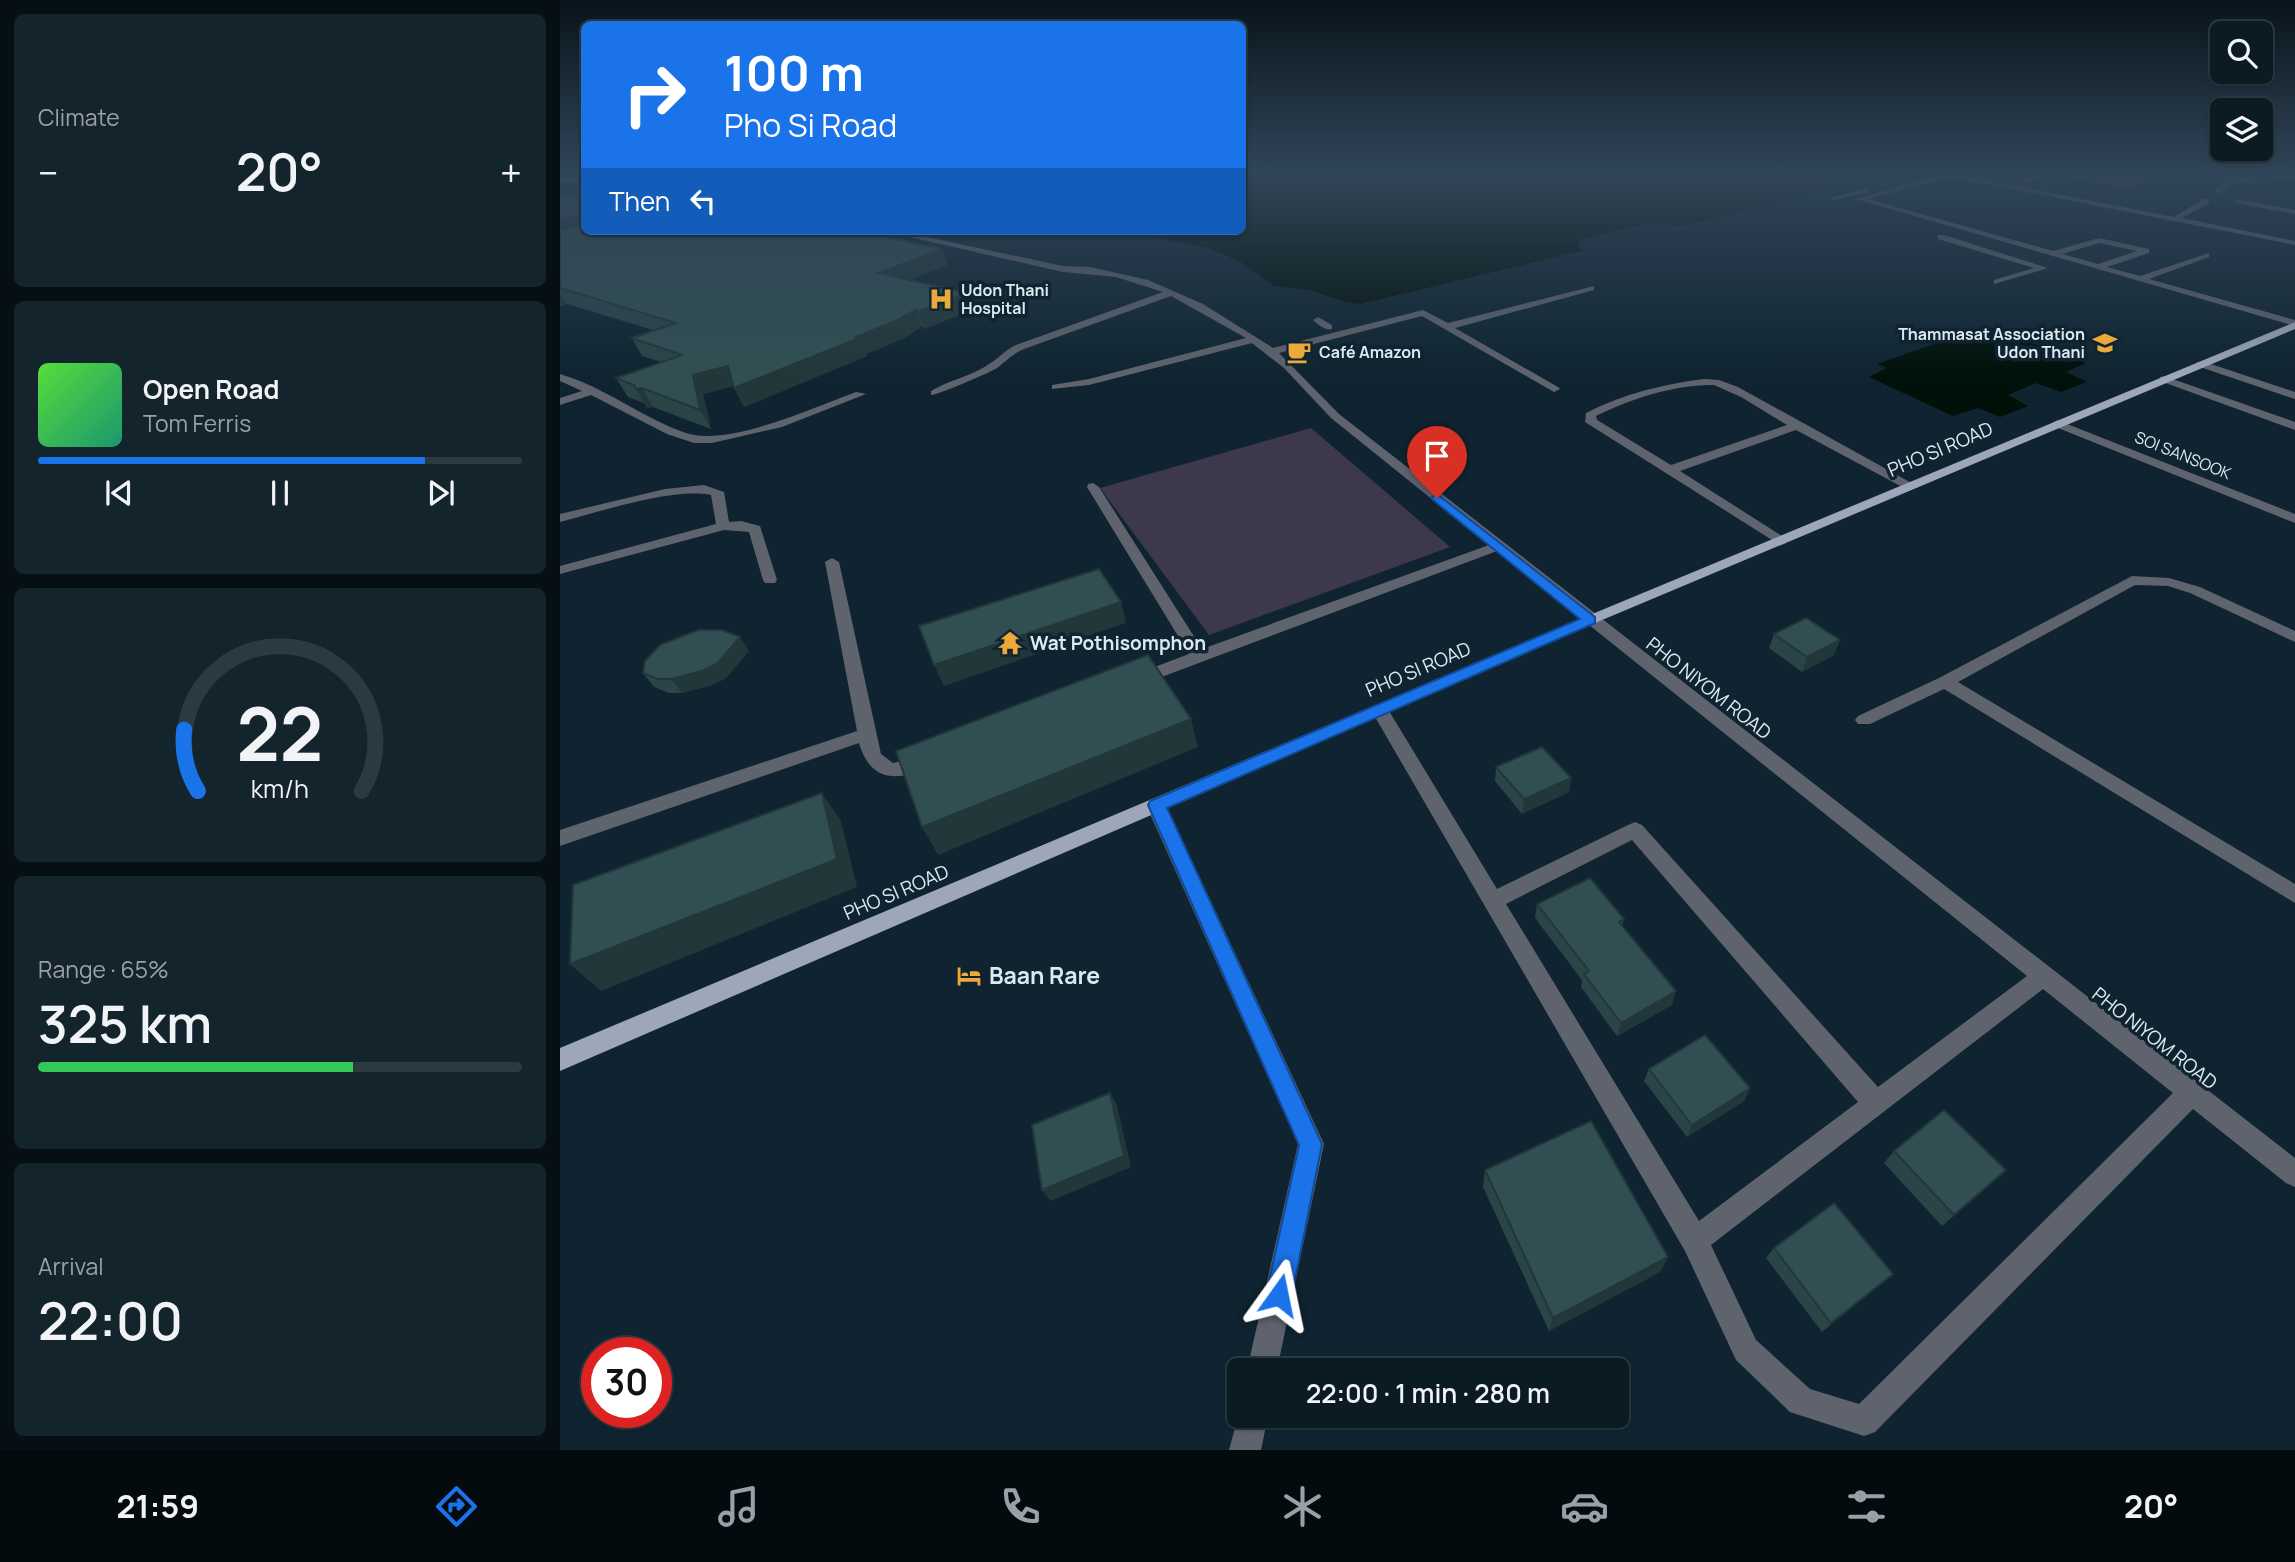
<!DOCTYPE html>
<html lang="en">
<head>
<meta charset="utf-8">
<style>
	body { margin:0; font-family:Manrope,sans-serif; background:#14242c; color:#f1f3f6; height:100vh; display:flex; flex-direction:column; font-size:26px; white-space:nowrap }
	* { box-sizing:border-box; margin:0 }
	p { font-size:23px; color:#9aa1a6 }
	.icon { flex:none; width:38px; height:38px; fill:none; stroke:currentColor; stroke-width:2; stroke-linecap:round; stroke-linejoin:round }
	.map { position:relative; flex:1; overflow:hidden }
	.panel { display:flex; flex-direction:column; gap:14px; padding:14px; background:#060f14; width:560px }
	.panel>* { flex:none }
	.top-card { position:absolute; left:21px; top:21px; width:665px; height:214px; border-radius:10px; box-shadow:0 2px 5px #0004,0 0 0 2px #2b3941; background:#1a73e8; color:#fff; overflow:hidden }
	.controls { position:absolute; left:1650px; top:21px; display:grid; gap:14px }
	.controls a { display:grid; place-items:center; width:63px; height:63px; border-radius:10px; background:#0b1b24; box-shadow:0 2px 5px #0004,0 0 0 2px #2b3941; font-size:35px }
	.speed { position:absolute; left:21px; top:1337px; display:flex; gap:14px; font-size:35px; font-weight:700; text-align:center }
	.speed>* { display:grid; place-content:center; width:91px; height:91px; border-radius:50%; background:#0b1b24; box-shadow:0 2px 5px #0004,0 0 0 2px #2b3941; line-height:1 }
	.speed .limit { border:10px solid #d22; background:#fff; color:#111 }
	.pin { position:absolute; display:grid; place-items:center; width:60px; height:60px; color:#fff; margin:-72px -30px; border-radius:50% 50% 50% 0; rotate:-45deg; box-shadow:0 0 7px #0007 }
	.pin .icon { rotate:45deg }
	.me { position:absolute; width:77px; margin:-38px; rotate:12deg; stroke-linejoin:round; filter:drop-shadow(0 0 5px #0008) }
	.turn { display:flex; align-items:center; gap:24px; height:147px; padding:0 28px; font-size:32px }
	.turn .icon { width:91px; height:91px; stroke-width:2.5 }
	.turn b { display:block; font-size:49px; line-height:60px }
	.then { display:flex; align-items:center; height:66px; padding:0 28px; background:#0003; gap:14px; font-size:26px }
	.big { font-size:52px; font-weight:600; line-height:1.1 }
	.panel .card { flex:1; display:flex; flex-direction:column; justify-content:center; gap:10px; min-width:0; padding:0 24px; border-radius:10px; background:#14242c }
	.panel .dial { align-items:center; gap:0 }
	.dial svg { height:182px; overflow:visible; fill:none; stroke:#2b3941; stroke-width:7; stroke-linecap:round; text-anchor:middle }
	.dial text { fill:#f1f3f6; stroke:none }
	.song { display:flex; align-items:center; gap:21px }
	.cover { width:84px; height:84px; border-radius:10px; background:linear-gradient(135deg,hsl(110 70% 55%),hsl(160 70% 35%)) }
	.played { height:7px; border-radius:4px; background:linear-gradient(90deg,#1a73e8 80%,#2b3941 80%) }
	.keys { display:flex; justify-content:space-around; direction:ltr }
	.heat { display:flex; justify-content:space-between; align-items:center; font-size:38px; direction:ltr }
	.charge { height:10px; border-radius:5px; background:linear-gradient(90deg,#34c759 65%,#2b3941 0) }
	.trip { position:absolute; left:667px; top:1358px; width:402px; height:70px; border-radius:10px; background:#0b1b24; box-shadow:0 2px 5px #0004,0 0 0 2px #2b3941; font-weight:600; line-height:70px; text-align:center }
	.tabs { display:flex; height:112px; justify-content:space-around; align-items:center; background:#040b0e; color:#9aa1a6 }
	.tabs .icon { width:49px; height:49px }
	.tabs .current { color:#1a73e8 }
	.tabs b { font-size:32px; color:#f1f3f6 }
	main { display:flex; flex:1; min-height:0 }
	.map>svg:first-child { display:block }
</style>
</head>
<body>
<main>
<section class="panel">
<div class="card"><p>Climate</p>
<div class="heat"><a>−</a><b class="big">20°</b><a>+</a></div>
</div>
<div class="card">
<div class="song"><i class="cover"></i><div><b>Open Road</b><p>Tom Ferris</p></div></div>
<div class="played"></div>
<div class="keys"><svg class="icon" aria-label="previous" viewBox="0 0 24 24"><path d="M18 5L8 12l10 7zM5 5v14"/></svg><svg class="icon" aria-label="pause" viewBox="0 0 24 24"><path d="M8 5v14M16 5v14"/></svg><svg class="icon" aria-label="next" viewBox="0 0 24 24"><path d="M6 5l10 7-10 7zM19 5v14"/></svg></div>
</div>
<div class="card dial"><svg viewBox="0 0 100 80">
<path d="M14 69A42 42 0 1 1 86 69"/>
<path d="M14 69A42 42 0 0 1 8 42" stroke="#1a73e8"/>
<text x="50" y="56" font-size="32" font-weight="700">22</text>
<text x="50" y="72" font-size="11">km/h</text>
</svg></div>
<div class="card"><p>Range · 65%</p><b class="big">325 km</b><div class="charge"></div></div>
<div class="card"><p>Arrival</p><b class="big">22:00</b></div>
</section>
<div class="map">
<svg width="1735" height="1450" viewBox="0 0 1735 1450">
	<rect width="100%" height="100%" fill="#0f2430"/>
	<g fill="#3e384c">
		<polygon points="1500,174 1591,174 1572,189 1497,176"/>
		<polygon points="751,428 890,547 649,635 540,488"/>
	</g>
	<g fill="#00110a">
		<polygon points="683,174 1249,174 1279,187 1122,226 1091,223 1021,239 1018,247 1025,250 800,304 785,302 750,290 714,286 681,262 648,248 566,231 682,231"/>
		<polygon points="1425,326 1526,363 1506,372 1527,382 1501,392 1476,383 1448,395 1468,406 1440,417 1418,408 1393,416 1309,377 1327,368 1317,364"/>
	</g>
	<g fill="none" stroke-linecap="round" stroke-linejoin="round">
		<g fill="#5f636d" fill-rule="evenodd">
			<path d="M1382,174h13l219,43 29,-18h6v4l-27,15 113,23v4l-344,-68 -83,22 185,52 46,-13 50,11v4l-42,14 33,9 69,-23v4l-60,22 146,41v6l-439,-127zM1539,243l38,8 -39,13 -36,-10z"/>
			<polygon points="1475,174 1483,174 1468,182 1447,178 1467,178"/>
			<polygon points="1641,174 1676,177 1682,174 1685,176 1683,178 1699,182 1695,184 1678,181 1657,194 1654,190 1671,180"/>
			<polygon points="1702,174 1735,177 1735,181 1705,176"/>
			<polygon points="24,176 24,180 0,183 0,179"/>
			<polygon points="1307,188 1310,192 1274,200 1270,198"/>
			<polygon points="1676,199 1735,210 1735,214 1676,203"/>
			<path d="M323,231h15l165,35 27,1 58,13 55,24 70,44 150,-38 25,13 146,-37v4l-139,38 103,59 2,2 -6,3 -132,-76 -143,37 60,61 956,744v29l-9,-4 -93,-74 -318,323 -11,4 -74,-24 -54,-52 -51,-109 -314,-541 3,-4h12l111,183 131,-64 7,-3 7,3 236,262 149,-111 -530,-425 -354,133h-12l-2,-4 2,-4 58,-22 -102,-167 1,-3 5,-1 6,4 103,162 287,-104 -158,-127 -47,-50 -32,-25 -163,42 -37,4v-4l37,-6 157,-41 -75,-42 -147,53c-12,5 -18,12 -27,19 -6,4 -61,28 -66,27v-4c18,-11 41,-15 58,-27 10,-6 16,-14 27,-19l147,-53 -47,-15 -53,-5zM1072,840l226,262 -159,119 -193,-317zM1483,989l130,104 -314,311 -49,-15 -54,-49 -45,-95z"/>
			<polygon points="1378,235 1384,235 1488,268 1434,284 1434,280 1474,268 1378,239"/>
			<path d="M758,317l14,8v4c-6,2 -14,-4 -19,-9z"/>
			<polygon points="1637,362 1645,362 1735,392 1735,399 1637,366"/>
			<path d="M0,374c45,13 82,44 126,59 42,14 129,-26 170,-41l10,2 -84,33 -70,16h-18l-27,-9 -76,-39 -31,10v-7l22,-7 -22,-10z"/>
			<polygon points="1604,376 1735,422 1735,430 1600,381 1600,377"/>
			<path d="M1144,379l15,1 19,7 179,99 -6,4 -5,-1 -110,-59 -116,41 105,67v6l-5,1 -195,-123 1,-9c36,-19 78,-29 118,-34zM1154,385l27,12 46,28 -116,40 -74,-45 -1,-4c34,-17 80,-32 118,-31z"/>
			<polygon points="1497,420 1735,514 1735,523 1493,426 1491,424"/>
			<path d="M144,485l20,7 5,30 12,-1 19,5 17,54 -2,3h-10l-2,-3 -14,-48 -25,-2 -164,44v-8l156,-42 -5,-29c-39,-8 -111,17 -151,27v-8l105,-25z"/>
			<path d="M272,558l7,4 42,192 12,9 32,-7 6,2 3,5 -3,5c-33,12 -60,16 -72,-25l-299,103v-16l297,-99 -32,-169z"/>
			<polygon points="1572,576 1609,578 1640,587 1735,631 1735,642 1630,593 1608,586 1575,585 1398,682 1735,884 1735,903 1384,689 1310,724 1298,724 1295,720 1298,716 1379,678"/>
			<polygon points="596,798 603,800 606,805 764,1144 717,1370 687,1370 738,1144 586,805 589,800"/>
			<polygon points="679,1413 679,1416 708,1416 701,1450 669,1450"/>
		</g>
		<polygon fill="#9ea6ba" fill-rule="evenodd" points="1735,322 1735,329 1035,623 0,1071 0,1048 1025,617"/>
	</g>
	<g fill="#2a4447">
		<polygon points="0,195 24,231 388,265 349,280 411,310 365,329 362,326 345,338 306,354 307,356 184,407 173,386 143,394 151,429 93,407 87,408 84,403 68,397 56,378 101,362 82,356 72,338 93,330 7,304 0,306"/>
		<polygon points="1214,634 1280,640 1274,655 1242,672 1209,648"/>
		<polygon points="189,651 166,678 152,685 122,693 109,693 94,687 83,673"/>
		<polygon points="936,767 1011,778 1009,792 962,814 935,781"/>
		<polygon points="977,904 1064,919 1062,926 1112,1005 1057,1036 1021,987 1022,980 975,918"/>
		<polygon points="1089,1069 1190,1088 1184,1101 1127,1137 1084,1081"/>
		<polygon points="1334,1151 1433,1182 1382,1226 1324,1163"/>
		<polygon points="925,1170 1108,1257 1100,1272 989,1331 923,1187"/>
		<polygon points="1214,1248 1333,1274 1262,1332 1206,1258"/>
	</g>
	<g fill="#223739">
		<polygon points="24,214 24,231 0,238 0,221"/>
		<polygon points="382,249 388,265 325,289 319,273"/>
		<polygon points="406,293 411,310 365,329 358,312"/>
		<polygon points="0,294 7,304 1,306 0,304"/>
		<polygon points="356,309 362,326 345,338 306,354 307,356 184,407 174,388 296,337"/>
		<polygon points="168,366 177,385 143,394 151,429 140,410 133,375"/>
		<polygon points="82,388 93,407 87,408 76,389"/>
		<polygon points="561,602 566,623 384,686 374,665"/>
		<polygon points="180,637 189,651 166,678 152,685 122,693 111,679"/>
		<polygon points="1280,640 1274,655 1242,672 1247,657"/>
		<polygon points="631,719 638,747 378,855 362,827"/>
		<polygon points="1011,778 1009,792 962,814 964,799"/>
		<polygon points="262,793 281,821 297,887 41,991 10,964"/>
		<polygon points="1116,991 1112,1005 1057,1036 1061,1023"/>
		<polygon points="1190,1088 1184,1101 1127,1137 1132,1125"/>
		<polygon points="550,1093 557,1105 571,1167 491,1201 482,1190"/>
		<polygon points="1108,1257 1100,1272 989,1331 993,1318"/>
		<polygon points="1333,1274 1322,1283 1262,1332 1271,1323"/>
	</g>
	<g fill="#314f52" stroke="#223739" stroke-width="2">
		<polygon points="24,193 24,214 0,221 0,195 4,194 13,196"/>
		<polygon points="24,223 24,231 298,231 382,249 319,273 406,293 358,312 356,309 338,320 296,337 299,338 174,388 168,366 133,375 140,410 82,388 76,389 74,385 56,378 122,355 72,338 116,323 0,288 0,230"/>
		<polygon points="539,569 561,602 374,665 359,626"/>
		<polygon points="1246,618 1280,640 1247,657 1214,634"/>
		<polygon points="138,630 162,630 180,637 157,664 142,671 111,679 98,679 83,673 85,661 100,645"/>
		<polygon points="588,655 631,719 362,827 336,751"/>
		<polygon points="982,747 1011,778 964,799 936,767"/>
		<polygon points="262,793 277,859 10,964 13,885"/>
		<polygon points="1030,878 1064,919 1059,922 1116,991 1061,1023 1024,974 1029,971 977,904"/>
		<polygon points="1145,1035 1190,1088 1132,1125 1089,1069"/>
		<polygon points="550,1093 564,1156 482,1190 472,1125"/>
		<polygon points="1384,1110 1446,1170 1394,1215 1334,1151"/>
		<polygon points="1031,1121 1108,1257 993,1318 925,1170"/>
		<polygon points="1274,1203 1333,1274 1271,1323 1214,1248"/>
	</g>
	<linearGradient id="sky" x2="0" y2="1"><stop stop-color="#08141a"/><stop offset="0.46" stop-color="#314559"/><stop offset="1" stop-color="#314559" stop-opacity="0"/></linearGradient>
	<rect width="1735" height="377" fill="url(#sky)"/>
	<polygon fill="#1a73e8" stroke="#114b97" stroke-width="2" points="877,494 1035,617 1035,623 607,808 762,1144 732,1295 728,1304 719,1308 709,1304 706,1295 739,1145 588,805 590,801 1020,619 873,500 871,498"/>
	<defs>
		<g id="hospital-bare" transform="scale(1.89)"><path d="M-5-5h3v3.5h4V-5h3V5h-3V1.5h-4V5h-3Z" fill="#eba93a" stroke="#0f2430" stroke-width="2.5" paint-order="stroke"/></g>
		<g id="university-bare" transform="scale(1.89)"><path d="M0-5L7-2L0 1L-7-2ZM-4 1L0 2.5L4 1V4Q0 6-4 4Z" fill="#eba93a" stroke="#0f2430" stroke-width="2.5" paint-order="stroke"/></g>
		<g id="cafe-bare" transform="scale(1.89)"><path d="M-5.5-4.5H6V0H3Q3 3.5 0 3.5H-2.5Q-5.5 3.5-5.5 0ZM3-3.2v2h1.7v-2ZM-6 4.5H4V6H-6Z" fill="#eba93a" stroke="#0f2430" stroke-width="2.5" paint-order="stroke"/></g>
		<g id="temple-bare" transform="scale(1.89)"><path d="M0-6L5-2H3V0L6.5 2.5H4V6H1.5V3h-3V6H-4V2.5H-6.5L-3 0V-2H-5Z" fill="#eba93a" stroke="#0f2430" stroke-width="2.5" paint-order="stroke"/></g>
		<g id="hotel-bare" transform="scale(1.89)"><path d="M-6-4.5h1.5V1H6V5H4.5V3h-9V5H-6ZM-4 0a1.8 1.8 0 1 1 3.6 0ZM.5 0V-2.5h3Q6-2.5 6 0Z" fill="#eba93a" stroke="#0f2430" stroke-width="2.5" paint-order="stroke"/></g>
	</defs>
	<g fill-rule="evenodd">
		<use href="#hospital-bare" x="381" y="299"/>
		<use href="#university-bare" x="1545" y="343"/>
		<use href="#cafe-bare" x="739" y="352"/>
		<use href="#temple-bare" x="450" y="643"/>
		<use href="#hotel-bare" x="409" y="976"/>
	</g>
	<g text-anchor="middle" stroke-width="7" stroke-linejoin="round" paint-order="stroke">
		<g font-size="16" font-weight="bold" fill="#dce9f1" stroke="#0f2430" text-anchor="start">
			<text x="401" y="296">Udon Thani<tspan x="401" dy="18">Hospital</tspan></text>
			<text x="1525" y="340" text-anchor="end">Thammasat Association<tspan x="1525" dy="18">Udon Thani</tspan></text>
			<text x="759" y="358">Café Amazon</text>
		</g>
		<g font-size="16" fill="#dce9f1" stroke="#0f2430">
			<text transform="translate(1623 455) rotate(22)" y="6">SOI SANSOOK</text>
		</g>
		<g font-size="19" fill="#dce9f1" stroke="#0f2430">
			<text transform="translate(1380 449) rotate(-23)" y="7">PHO SI ROAD</text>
			<text transform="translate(858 669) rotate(-23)" y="7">PHO SI ROAD</text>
			<text transform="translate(1149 688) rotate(38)" y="7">PHO NIYOM ROAD</text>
			<text transform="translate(336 892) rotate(-23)" y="7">PHO SI ROAD</text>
			<text transform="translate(1595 1038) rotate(38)" y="7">PHO NIYOM ROAD</text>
		</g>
		<g font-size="19" font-weight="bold" fill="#dce9f1" stroke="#0f2430" text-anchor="start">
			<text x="470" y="650">Wat Pothisomphon</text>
		</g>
		<g font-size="23" font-weight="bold" fill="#dce9f1" stroke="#0f2430" text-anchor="start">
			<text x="429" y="984">Baan Rare</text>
		</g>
	</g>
</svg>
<div class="controls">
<a><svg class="icon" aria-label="search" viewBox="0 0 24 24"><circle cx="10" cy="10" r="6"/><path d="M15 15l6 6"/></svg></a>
<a><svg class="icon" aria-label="layers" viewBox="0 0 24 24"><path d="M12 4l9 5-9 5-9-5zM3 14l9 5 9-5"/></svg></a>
</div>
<div class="speed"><div class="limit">30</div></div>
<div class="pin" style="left:877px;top:498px;background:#d93025"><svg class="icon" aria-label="arrive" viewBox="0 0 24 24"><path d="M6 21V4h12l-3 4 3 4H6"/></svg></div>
<svg class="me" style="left:719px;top:1295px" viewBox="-20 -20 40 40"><path d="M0-17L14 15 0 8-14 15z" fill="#1a73e8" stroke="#fff" stroke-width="4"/></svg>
<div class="trip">22:00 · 1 min · 280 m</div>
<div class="top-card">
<div class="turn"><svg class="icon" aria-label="right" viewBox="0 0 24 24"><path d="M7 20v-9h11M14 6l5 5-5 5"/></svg><div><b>100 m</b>Pho Si Road</div></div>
<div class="then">Then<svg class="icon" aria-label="left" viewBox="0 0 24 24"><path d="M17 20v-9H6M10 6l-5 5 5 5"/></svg></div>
</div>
</div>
</main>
<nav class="tabs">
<b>21:59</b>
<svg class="icon current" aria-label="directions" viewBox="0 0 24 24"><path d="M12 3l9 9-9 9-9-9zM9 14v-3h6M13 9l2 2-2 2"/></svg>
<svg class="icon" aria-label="music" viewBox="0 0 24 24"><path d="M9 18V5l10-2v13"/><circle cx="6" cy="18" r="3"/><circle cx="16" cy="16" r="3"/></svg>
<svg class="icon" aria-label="phone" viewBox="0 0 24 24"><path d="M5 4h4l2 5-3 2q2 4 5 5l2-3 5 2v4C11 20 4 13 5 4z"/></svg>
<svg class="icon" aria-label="climate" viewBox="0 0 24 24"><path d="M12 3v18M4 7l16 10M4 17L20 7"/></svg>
<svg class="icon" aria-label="car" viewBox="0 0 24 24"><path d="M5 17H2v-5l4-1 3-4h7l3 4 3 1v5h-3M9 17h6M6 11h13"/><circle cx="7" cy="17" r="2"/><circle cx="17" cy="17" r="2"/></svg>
<svg class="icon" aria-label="filters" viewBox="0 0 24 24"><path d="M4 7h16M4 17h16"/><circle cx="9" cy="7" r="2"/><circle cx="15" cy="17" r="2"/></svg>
<b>20°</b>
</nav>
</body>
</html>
